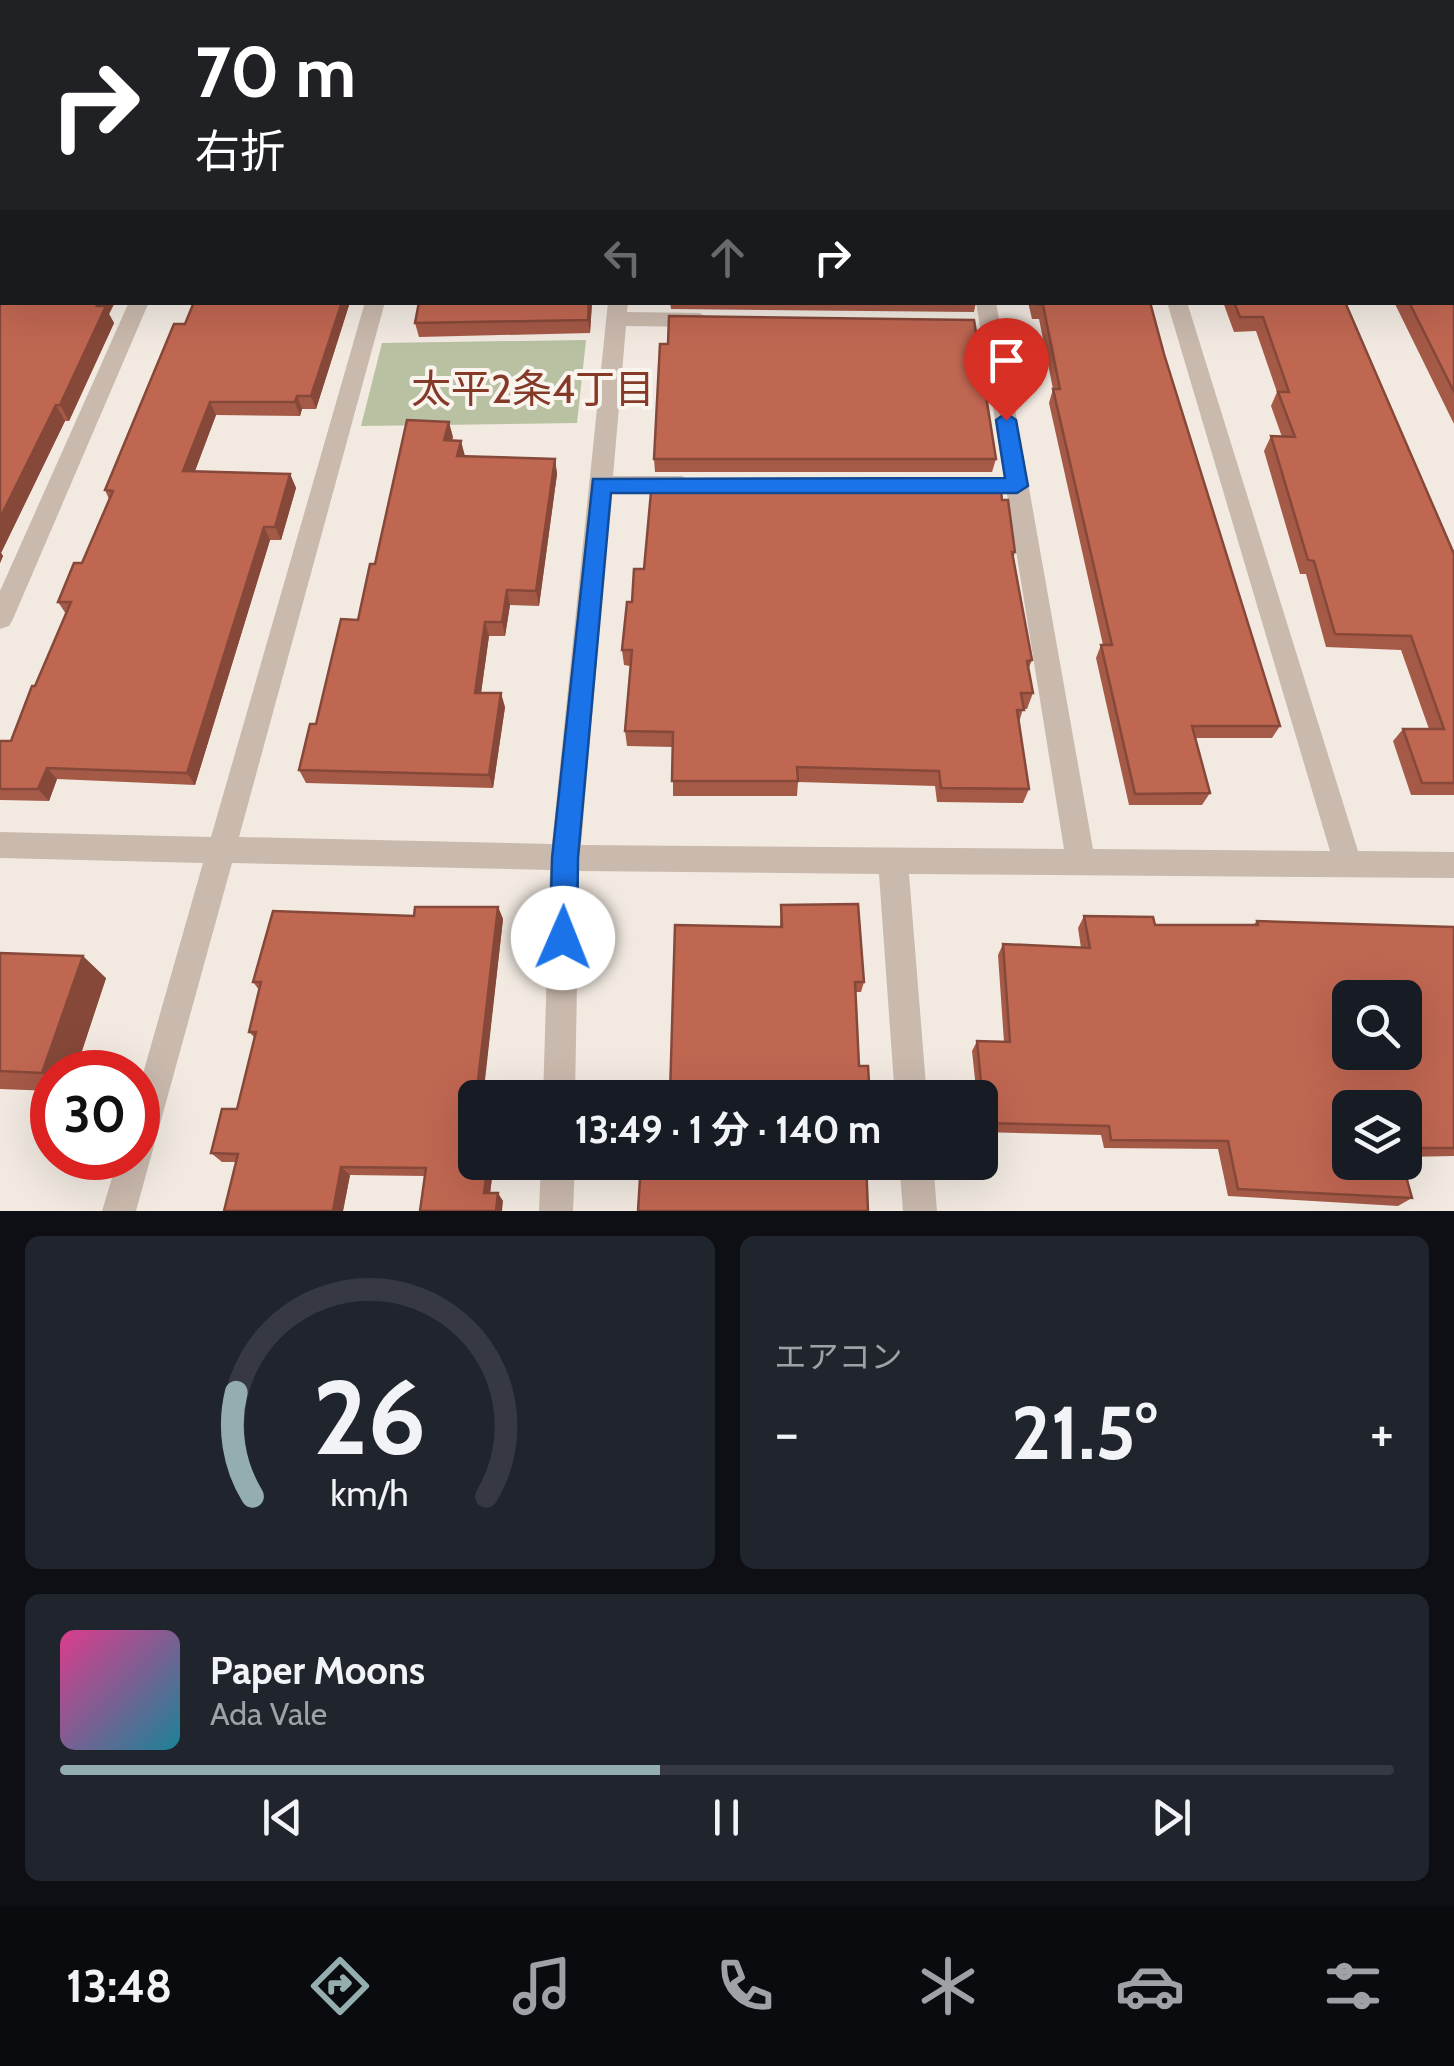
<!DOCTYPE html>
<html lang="ja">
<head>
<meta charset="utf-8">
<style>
	body { margin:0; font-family:Cabin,"Noto Sans JP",sans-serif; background:#20242c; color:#f1f3f6; height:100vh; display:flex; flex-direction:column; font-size:38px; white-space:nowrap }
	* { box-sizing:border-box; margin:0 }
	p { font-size:32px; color:#9ea1a6 }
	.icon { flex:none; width:55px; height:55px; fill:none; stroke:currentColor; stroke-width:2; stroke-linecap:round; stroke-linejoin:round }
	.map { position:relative; height:1211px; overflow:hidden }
	.sheet { display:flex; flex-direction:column; gap:25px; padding:25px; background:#0d0f14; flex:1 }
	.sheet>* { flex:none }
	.guide { position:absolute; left:0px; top:0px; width:1455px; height:305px; box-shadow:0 10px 40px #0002; background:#202124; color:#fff; overflow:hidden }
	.buttons { position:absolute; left:1332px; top:980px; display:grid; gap:20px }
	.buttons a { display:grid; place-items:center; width:90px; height:90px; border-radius:15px; background:#171b24; box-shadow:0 10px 40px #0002; font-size:50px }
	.speed { position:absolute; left:30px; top:1050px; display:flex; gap:20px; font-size:50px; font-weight:700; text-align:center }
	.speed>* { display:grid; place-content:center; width:130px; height:130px; border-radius:50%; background:#171b24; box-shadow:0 10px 40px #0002; line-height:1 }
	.speed .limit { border:15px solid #d22; background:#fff; color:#111 }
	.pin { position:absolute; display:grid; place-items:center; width:85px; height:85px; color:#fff; margin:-102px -42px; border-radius:50% 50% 50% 0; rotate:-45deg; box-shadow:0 0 10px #0007 }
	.pin .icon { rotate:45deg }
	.me { position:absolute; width:110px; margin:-55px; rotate:1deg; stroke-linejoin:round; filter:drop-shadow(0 0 8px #0008) }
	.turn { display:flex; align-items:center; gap:35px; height:210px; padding:0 30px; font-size:45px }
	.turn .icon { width:130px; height:130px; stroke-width:2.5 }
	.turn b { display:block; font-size:70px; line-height:85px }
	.lanes { display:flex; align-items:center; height:95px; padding:0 30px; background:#0003; justify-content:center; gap:50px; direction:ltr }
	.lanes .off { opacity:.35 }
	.big { font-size:75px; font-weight:700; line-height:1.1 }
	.sheet .tile { flex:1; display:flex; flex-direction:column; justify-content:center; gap:15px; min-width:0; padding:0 35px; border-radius:15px; background:#20242c }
	.sheet .dial { align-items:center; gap:0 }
	.dial svg { height:260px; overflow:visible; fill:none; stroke:#363941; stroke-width:7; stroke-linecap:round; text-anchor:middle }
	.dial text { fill:#f1f3f6; stroke:none }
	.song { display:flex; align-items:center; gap:30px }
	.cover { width:120px; height:120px; border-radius:15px; background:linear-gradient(135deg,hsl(330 70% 55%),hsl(190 70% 35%)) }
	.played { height:10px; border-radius:5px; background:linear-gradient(90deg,#94adaf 45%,#363941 45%) }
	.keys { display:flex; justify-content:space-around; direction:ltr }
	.heat { display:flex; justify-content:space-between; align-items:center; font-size:55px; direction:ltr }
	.sheet .tiles { flex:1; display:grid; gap:25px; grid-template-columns:1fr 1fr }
	.tile:last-child { grid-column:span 2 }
	.trip { position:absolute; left:458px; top:1080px; width:540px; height:100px; border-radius:15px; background:#171b24; box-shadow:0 10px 40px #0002; font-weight:700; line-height:100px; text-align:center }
	.tab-bar { display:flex; height:160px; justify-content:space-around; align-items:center; background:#090b0e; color:#9ea1a6 }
	.tab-bar .icon { width:70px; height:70px }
	.tab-bar .current { color:#94adaf }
	.tab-bar b { font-size:45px; color:#f1f3f6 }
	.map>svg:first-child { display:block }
</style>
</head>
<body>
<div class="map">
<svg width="1454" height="1211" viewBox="0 0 1454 1211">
	<rect width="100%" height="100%" fill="#f2eae1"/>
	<polygon fill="#b8c1a1" points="586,340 577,423 361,426 382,343"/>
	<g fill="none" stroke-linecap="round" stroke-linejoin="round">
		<g fill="#cab9ad" fill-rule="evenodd">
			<rect x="640" y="0" width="16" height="2"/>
			<rect x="0" y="80" width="2" height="10"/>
			<polygon points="1452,220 1454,221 1454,235 1452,235"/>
			<polygon points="129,302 149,302 13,619 9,626 0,629 0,591"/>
			<polygon points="365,302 385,302 239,837 552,844 608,302 628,302 627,312 700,313 710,320 700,327 626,326 613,476 682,476 694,485 682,494 611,494 581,845 1064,849 976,302 996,302 1093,849 1330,851 1167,302 1187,302 1358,851 1454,852 1454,878 909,874 927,1098 895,1098 879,874 579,871 575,1098 543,1098 550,870 232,863 136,1211 102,1211 118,1158 138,1158 138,1091 203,863 0,858 0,832 211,837"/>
			<polygon points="541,1162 575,1162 573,1211 539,1211"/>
			<polygon points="899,1162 933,1162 937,1211 903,1211"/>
		</g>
	</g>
	<g fill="#a55947">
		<polygon points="1454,279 1454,424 1394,302 1452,302"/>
		<polygon points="2,302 115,303 109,314 114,323 69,421 65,421 1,553 3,556 0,563"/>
		<polygon points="350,302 316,409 302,409 300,416 216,415 195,471 290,474 296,488 281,540 270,540 195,785 57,779 49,801 0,800 0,741 11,741 35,686 66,614 58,602 82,563 109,499 105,490 185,324"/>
		<polygon points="419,302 592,302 590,333 419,337 415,323"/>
		<polygon points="670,302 976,302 974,312 671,309"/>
		<polygon points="1028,302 1150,302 1164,354 1280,726 1272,738 1195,738 1210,793 1202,805 1129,805 1096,658 1101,645 1103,645 1049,403 1053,389 1039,319 1032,319"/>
		<polygon points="1223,302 1345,302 1454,554 1454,795 1411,795 1393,741 1403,729 1429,729 1401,650 1326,647 1306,574 1300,574 1264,451 1271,436 1282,437 1271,406 1277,392 1256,331 1234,332"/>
		<polygon points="453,437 452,440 465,456 555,459 557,474 539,606 510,605 505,636 489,636 481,693 505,707 493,788 306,783 299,770 358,620 375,564"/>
		<polygon points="654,459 996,459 992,472 655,472"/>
		<polygon points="1002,500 1015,552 1013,560 1032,660 1028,670 1033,693 1027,709 1023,709 1019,722 1029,789 1023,803 937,802 935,786 798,782 797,796 673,796 673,747 627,746 625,731 630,666 624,665 622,650 632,602 644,569"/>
		<polygon points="781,905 864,982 861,992 855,992 780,927"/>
		<polygon points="498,907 503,919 475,1162 494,1162 490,1193 503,1201 425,1176 350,1175 343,1211 224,1211 236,1162 222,1162 211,1153 237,1109 255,1038 249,1032 259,990 253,982 414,916"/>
		<polygon points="1084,916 1155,925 1253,925 1257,921 1454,927 1454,1156 1405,1157 1405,1108 1350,1108 1412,1198 1398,1206 1228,1196 1218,1149 1104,1148 1101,1135 980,1132 980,1098 977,1098 972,1051 977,1041 1004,1042 998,955 1003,944 1081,948 1078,928"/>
		<polygon points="0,953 106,978 75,1072 52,1072 52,1091 0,1089"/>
	</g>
	<g fill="#864839">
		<polygon points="2,29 2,49 0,53 0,32"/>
		<polygon points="99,302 114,302 109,314 114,323 69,421 60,405"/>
		<polygon points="342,302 350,302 316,409 311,396"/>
		<polygon points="589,302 592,302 590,333 588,320"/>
		<polygon points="297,396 302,409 300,416 295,402"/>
		<polygon points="210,402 216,415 190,484 183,471"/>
		<polygon points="56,405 65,421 1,553 3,556 0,563 0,518"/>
		<polygon points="449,422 453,437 448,455 444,440"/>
		<polygon points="461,441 465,456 457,456"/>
		<polygon points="555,459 557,474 539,606 536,591"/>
		<polygon points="290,474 296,488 281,540 275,527"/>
		<polygon points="264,527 270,540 195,785 187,773"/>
		<polygon points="507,590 510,605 505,636 502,622"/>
		<polygon points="485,622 489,636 479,707 475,693"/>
		<polygon points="501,693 505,707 493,788 489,775"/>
		<polygon points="47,768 57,779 49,801 38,789"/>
		<polygon points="498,907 503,919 483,1098 476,1098"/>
		<polygon points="83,956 106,978 75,1072 52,1072 52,1081 42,1073"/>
		<polygon points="488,1162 494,1162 489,1201 484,1193"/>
		<polygon points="341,1167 350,1175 343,1211 333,1211"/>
		<polygon points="498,1193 503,1201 502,1211 496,1211"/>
	</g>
	<g fill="#c06752" stroke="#864839" stroke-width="2.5" fill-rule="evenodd">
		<polygon points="0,0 22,0 20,2 2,2 2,29 0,32"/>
		<polygon points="114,0 169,0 167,2 112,2"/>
		<polygon points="306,0 441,0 440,2 305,2"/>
		<polygon points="510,0 614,0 614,2 509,2"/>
		<rect x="685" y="0" width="50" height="2"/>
		<polygon points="811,0 1454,0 1454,179 1452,179 1452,2 811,2"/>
		<polygon points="2,163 2,302 99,302 97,306 106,306 60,405 56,405 0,518 0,167"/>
		<polygon points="1452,276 1454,279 1454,392 1409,302 1452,302"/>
		<polygon points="194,302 342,302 311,396 297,396 295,402 210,402 183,471 290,474 275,527 264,527 187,773 47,768 38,789 0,789 0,741 11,741 32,686 35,686 71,602 58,602 74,563 82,563 113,491 105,490 174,324 185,324"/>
		<polygon points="419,302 589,302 588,320 415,323"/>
		<polygon points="1035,302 1150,302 1164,354 1280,726 1192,726 1210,793 1135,794 1101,645 1112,645 1053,389 1060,389 1043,305 1035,304"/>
		<polygon points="1234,302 1345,302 1454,554 1454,783 1422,783 1403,729 1444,729 1411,636 1335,634 1314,561 1308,560 1271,436 1295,437 1278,392 1289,392 1263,317 1240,317"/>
		<polygon points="669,316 974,320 996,459 654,459 660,344 668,344"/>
		<polygon points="407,420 449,422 444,440 461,441 457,456 555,459 536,591 507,590 502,622 485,622 475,693 501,693 489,775 299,770 310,724 316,724 341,619 358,620 370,564 375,564"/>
		<polygon points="652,481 1000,481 1002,500 1008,500 1015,552 1012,552 1032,660 1027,661 1033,693 1021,693 1024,710 1017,710 1029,789 941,788 939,771 797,767 798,781 672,781 673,732 625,731 632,650 622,650 627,602 632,602 634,569 644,569"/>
		<polygon points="858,904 864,982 855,982 859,1066 868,1066 870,1098 644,1098 645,1095 670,1095 675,925 782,927 781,905"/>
		<polygon points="415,907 498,907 476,1098 475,1098 473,1127 475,1127 475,1162 488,1162 484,1193 498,1193 496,1211 420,1211 426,1168 341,1167 333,1211 224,1211 238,1154 211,1153 222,1109 237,1109 256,1032 249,1032 261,982 253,982 273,911 414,916"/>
		<path d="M1084,916l69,1 2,8h103l-1,-4 197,6v221h-49v-40h-55v54h52l10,36 -174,-9 -10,-48 -117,-1 -2,-14 -124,-3 -8,-82 33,1 -7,-98 87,4zM1350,998h55v54h-55z"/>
		<polygon points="0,953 83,956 42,1073 0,1071"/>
		<polygon points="641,1162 866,1162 868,1211 638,1211"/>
	</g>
	<polygon fill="#1a73e8" stroke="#114b97" stroke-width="2.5" points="1006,413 1016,420 1028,486 1017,493 611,493 578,858 577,938 573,947 563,951 554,947 550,938 552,858 593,479 1005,478 996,420"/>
	<g text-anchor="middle" stroke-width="8" stroke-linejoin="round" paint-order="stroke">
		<g font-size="40" fill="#853a28" stroke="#faf4ee">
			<text x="533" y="403">太平2条4丁目</text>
		</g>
	</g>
</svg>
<div class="buttons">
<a><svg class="icon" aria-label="search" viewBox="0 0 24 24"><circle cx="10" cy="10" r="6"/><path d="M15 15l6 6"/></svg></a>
<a><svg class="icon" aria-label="layers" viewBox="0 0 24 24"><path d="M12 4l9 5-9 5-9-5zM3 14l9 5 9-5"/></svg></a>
</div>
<div class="speed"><div class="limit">30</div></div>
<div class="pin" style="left:1006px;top:420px;background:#d93025"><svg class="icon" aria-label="arrive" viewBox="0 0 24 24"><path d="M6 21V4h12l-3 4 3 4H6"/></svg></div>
<svg class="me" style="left:563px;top:938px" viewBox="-20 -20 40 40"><circle r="19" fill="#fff"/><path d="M0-13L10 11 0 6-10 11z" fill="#1a73e8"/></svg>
<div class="trip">13:49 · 1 分 · 140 m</div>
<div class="guide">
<div class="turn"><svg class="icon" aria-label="right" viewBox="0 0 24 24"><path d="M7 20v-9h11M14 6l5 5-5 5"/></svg><div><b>70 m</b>右折</div></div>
<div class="lanes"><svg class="icon off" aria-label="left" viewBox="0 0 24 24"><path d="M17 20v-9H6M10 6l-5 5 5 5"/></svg><svg class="icon off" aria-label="ahead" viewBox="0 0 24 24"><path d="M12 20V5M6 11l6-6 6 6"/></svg><svg class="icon" aria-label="right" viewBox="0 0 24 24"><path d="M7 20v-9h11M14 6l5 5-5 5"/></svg></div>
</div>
</div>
<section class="sheet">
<div class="tiles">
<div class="tile dial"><svg viewBox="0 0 100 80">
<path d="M14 69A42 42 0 1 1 86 69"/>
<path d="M14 69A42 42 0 0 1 9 37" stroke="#94adaf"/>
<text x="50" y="56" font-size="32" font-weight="700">26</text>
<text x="50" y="72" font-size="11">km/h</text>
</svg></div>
<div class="tile"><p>エアコン</p>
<div class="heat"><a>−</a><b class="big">21.5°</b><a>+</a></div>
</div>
<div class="tile">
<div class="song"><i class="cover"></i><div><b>Paper Moons</b><p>Ada Vale</p></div></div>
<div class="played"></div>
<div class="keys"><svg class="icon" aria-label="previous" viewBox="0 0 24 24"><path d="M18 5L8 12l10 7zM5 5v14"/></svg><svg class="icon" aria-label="pause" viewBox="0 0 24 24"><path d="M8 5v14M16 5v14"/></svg><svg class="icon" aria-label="next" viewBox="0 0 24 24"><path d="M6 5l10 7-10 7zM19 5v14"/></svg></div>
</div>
</div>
</section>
<nav class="tab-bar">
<b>13:48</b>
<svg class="icon current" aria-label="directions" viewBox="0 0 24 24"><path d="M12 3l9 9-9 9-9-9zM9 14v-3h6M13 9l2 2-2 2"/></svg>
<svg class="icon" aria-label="music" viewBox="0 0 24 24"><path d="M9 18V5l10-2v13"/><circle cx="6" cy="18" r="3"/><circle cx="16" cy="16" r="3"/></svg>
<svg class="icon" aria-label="phone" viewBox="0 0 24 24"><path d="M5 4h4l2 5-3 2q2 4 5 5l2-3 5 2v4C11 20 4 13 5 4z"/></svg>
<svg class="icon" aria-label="climate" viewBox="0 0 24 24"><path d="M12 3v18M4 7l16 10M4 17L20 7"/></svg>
<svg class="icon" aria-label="car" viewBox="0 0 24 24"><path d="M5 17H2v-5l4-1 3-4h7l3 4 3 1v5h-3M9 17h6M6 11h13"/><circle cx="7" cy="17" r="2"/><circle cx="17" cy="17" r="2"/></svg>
<svg class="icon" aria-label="filters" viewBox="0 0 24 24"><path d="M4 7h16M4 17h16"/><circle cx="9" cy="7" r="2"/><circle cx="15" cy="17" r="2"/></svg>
</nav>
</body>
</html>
